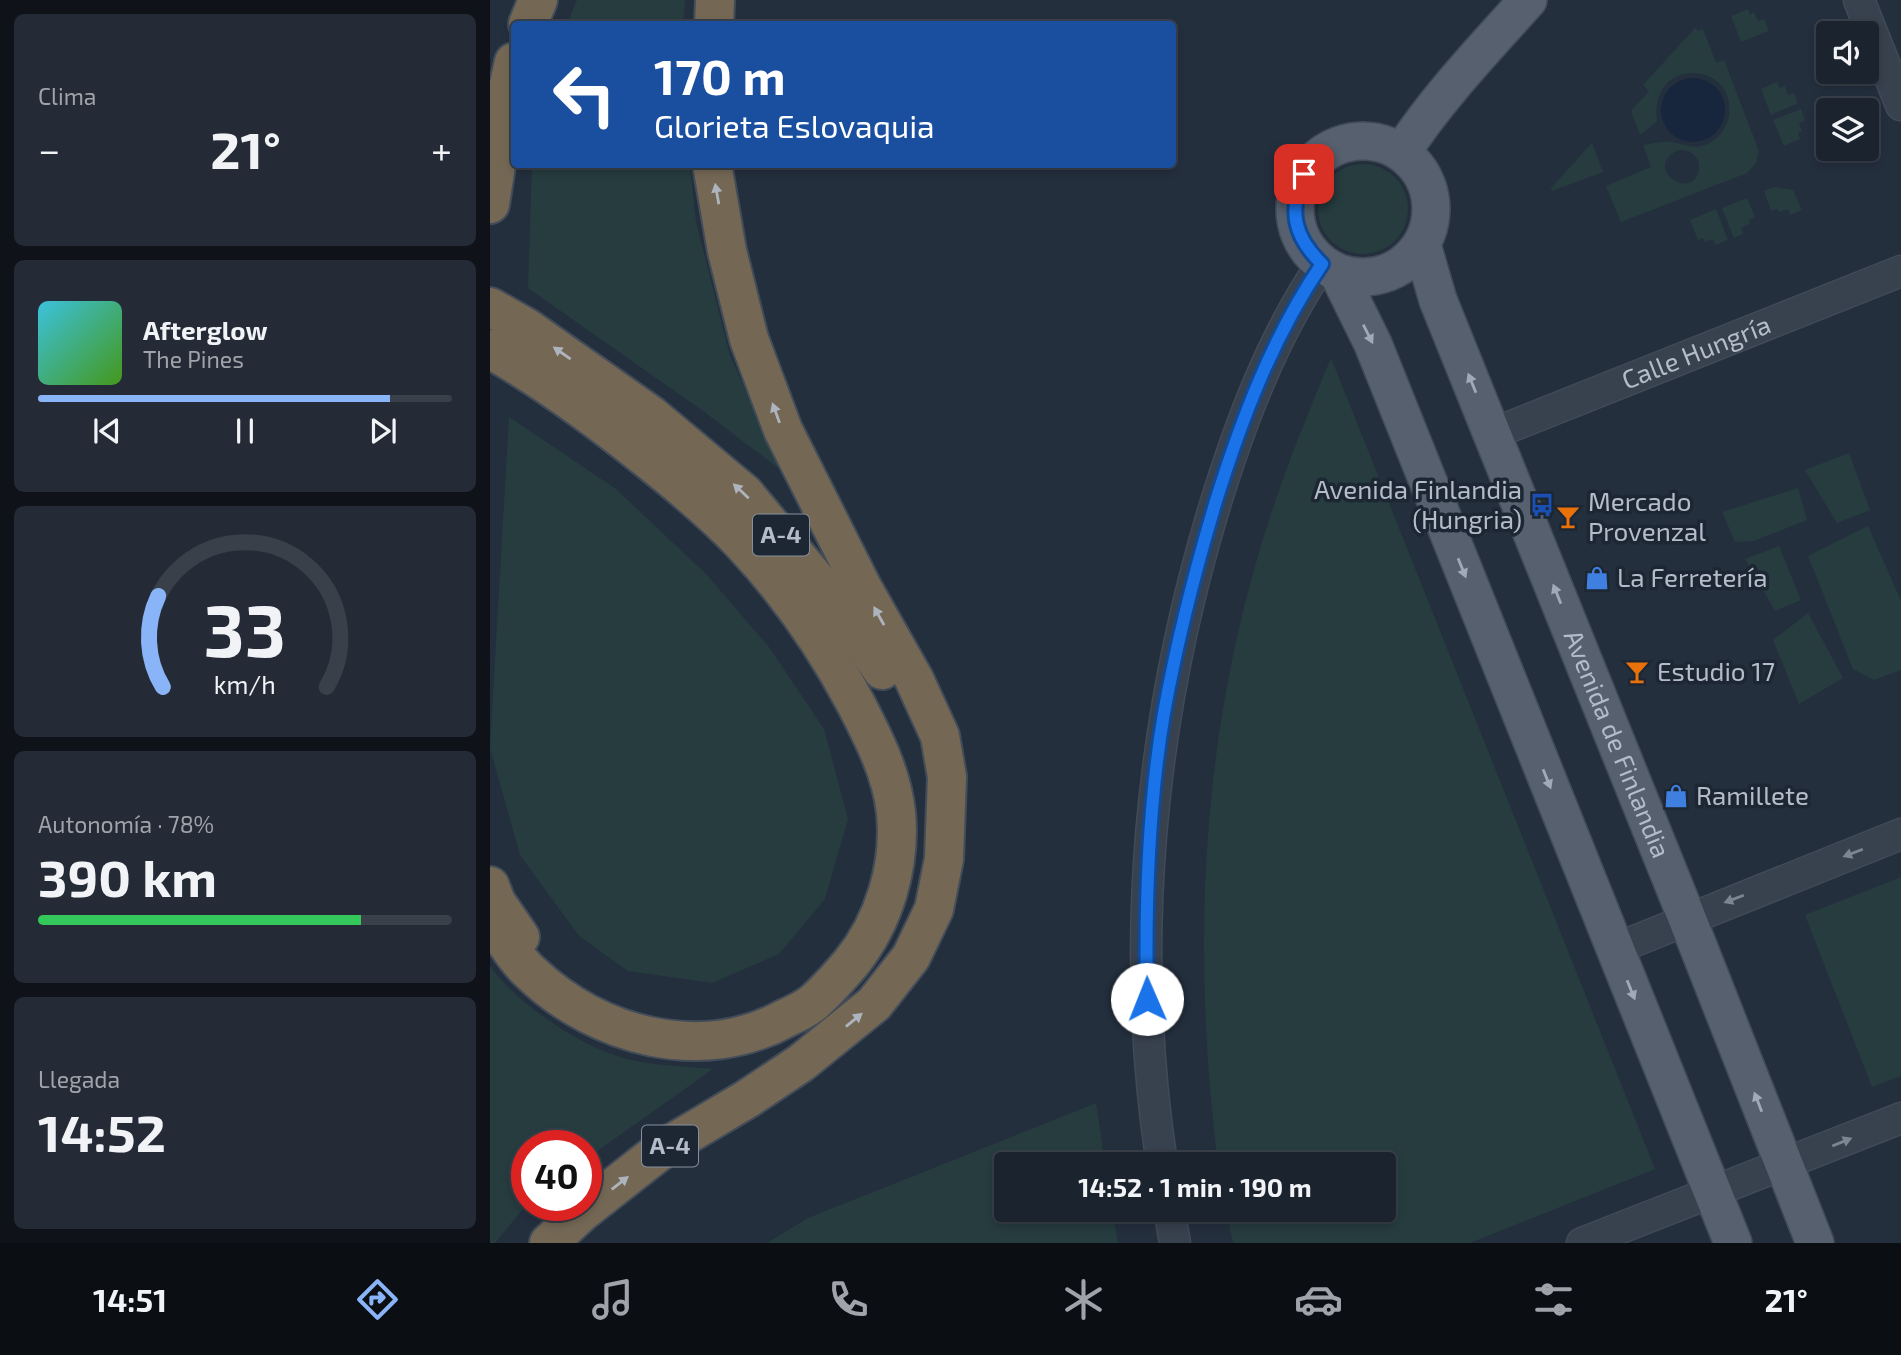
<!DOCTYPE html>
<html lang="es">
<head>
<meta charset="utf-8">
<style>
	body { margin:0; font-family:"Exo 2",sans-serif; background:#242b36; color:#f1f3f6; height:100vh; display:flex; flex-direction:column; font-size:26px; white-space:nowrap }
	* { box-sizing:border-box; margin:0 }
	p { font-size:23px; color:#a0a4aa }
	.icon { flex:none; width:38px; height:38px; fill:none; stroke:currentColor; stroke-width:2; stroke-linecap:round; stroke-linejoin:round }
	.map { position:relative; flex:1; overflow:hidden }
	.panel { display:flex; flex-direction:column; gap:14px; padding:14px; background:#0f1319; width:490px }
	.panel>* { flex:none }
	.guide { position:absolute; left:21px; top:21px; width:665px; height:147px; border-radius:7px; box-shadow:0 4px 10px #0003,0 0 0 2px #39404a; background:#1a4fa0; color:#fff; overflow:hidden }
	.buttons { position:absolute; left:1326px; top:21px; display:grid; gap:14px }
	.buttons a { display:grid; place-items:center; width:63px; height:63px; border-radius:7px; background:#1b232e; box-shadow:0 4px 10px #0003,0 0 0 2px #39404a; font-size:35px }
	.speed { position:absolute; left:21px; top:1130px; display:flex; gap:14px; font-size:35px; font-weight:700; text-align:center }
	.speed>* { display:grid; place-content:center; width:91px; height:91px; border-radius:50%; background:#1b232e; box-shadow:0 4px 10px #0003,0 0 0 2px #39404a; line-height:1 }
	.speed .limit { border:10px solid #d22; background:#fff; color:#111 }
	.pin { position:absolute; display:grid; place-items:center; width:60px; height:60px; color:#fff; margin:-30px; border-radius:14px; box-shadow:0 4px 10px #0006 }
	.me { position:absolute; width:77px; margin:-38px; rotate:359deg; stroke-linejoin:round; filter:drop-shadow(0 0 5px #0008) }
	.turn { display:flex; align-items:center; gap:24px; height:147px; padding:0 28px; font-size:32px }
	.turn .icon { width:91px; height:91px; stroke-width:2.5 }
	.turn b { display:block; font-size:49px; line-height:60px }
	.big { font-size:52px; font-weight:700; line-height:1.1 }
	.panel .card { flex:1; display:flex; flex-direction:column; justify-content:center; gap:10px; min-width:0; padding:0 24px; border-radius:10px; background:#242b36 }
	.panel .dial { align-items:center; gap:0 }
	.dial svg { height:182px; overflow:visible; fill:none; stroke:#39404a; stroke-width:7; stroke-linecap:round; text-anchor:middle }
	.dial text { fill:#f1f3f6; stroke:none }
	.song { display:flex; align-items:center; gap:21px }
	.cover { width:84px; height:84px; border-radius:10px; background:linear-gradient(135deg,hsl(190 70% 55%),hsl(100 70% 35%)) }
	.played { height:7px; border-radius:4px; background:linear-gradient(90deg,#8ab4f8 85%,#39404a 85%) }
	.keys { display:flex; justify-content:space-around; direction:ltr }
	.heat { display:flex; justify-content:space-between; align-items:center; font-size:38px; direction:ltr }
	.charge { height:10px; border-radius:5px; background:linear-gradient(90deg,#34c759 78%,#39404a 0) }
	.trip { position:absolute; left:504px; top:1152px; width:402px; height:70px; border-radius:7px; background:#1b232e; box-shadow:0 4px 10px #0003,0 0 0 2px #39404a; font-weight:700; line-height:70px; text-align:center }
	.dock { display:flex; height:112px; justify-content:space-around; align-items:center; background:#0b0e12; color:#a0a4aa }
	.dock .icon { width:49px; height:49px }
	.dock .current { color:#8ab4f8 }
	.dock b { font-size:32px; color:#f1f3f6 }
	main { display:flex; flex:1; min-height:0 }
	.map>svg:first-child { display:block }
</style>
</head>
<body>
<main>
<section class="panel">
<div class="card"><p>Clima</p>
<div class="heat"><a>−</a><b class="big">21°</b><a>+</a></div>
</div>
<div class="card">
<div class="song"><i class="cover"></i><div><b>Afterglow</b><p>The Pines</p></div></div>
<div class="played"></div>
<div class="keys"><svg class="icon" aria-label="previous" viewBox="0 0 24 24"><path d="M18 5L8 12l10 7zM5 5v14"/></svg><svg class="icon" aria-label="pause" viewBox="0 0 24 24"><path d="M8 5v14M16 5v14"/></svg><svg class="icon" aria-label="next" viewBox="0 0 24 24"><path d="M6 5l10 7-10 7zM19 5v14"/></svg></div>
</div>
<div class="card dial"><svg viewBox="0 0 100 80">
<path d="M14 69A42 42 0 1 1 86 69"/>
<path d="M14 69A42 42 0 0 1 12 29" stroke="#8ab4f8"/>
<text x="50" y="56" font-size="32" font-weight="700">33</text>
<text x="50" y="72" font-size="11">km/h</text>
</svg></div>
<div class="card"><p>Autonomía · 78%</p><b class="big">390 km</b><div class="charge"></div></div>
<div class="card"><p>Llegada</p><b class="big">14:52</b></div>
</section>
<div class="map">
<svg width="1411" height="1243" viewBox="0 0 1411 1243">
	<rect width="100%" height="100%" fill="#242f3e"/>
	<g fill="#263c3f" fill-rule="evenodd">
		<polygon points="87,0 195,0 193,24 77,24"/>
		<polygon points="1258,9 1260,14 1264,12 1268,21 1274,19 1279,31 1251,42 1241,16"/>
		<path d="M1206,27l1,4 6,-2 13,34 8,-3 35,91 -3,12 -9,10 -126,49 -15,-36 45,-19 -8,-22c9,-1 18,-4 27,-3 15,1 25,10 41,0 9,-5 16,-16 18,-26 8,-55 -80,-61 -72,5l-17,14 -9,-24 18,-20 -6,-6zM1188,150c11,-1 23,6 21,19 -5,34 -58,0 -21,-19z"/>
		<polygon points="1287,82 1290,88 1295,86 1298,95 1304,93 1308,103 1281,115 1271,89"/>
		<polygon points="1311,109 1315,120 1309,123 1312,132 1308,133 1310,139 1294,146 1283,120"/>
		<polygon points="1102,143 1113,172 1062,191 1061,188"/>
		<circle cx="873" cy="209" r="45"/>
		<polygon points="42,165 200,165 206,222 240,355 291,470 213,411 38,288"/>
		<polygon points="1284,187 1303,190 1312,210 1300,215 1298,209 1289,212 1287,209 1281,211 1274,191"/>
		<polygon points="1257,198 1265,217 1259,220 1260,224 1251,228 1253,234 1244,238 1232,208"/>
		<polygon points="1226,209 1238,240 1226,245 1223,239 1215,242 1213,238 1208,240 1200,220"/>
		<path d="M841,358l324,811 -185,74h-237l-7,-34h158v-45h-166c-26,-206 -18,-418 43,-618 19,-64 44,-126 70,-188z"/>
		<polygon points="19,417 126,489 217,575 279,647 334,729 358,819 335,899 289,954 222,983 138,971 89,936 30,855 0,748"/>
		<polygon points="1359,453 1380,510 1347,523 1315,470"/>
		<polygon points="1308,488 1317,520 1264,541 1245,542 1232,512"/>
		<polygon points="1378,526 1411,601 1411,670 1384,680 1363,669 1318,556"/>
		<polygon points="1289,546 1311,600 1285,611 1255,559"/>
		<polygon points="1318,613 1353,678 1309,704 1283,640"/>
		<polygon points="1411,877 1411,1076 1382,1087 1315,915"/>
		<path d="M0,966c27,38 91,81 137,93 27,7 58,7 86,10l-127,90v-13h-59v58l-32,39h-5z"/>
		<polygon points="606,1103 615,1164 516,1164 516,1209 622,1209 628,1243 277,1243 318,1218"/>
	</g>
	<circle fill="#17263c" cx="1203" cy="110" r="32"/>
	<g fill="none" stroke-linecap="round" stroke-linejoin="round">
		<g stroke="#414a57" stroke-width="33">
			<g id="minor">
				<polyline points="1369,0 1411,105"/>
				<path id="s1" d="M1002,434l409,-163"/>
				<polyline points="1125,949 1411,834"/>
				<path d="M672,1164c-34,-221 -12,-446 53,-659 26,-84 57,-167 107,-241"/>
				<polyline points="679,1209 685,1243"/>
				<polyline points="1092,1243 1411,1118"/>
			</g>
		</g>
		<g stroke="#414a57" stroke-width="40">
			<g id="major">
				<circle cx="873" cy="209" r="68"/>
				<path d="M912,152c36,-55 82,-103 126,-152"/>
				<path id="s2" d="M932,245l16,55 249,618 128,325"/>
				<polyline points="848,273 883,344 1243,1243"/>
			</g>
		</g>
		<g stroke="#434c59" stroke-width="42">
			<g id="highway">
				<polyline points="38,24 48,0"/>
				<polyline points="224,24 225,0"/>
				<polyline points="0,204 17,93 24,62"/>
				<polyline points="0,307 37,328 162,416 254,493 358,618 392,670"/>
				<path d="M0,349c55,32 106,69 156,109 34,27 67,54 97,86 44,47 83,103 113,160 18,35 36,70 40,109 5,53 -12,109 -45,150 -12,14 -24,28 -38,40 -8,6 -18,11 -27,15 -84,46 -188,19 -255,-45 -16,-14 -28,-36 -41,-54"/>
				<polyline points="0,886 6,902 30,937"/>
				<polyline points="59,1243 92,1212 171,1150 257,1099 311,1063 384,1004 421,957 444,909 454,859 457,777 450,736 424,679 372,587 293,430 259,339 237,251 222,164"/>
			</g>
		</g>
		<use href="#minor" stroke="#38414e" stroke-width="30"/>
		<use href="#major" stroke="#56606e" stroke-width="37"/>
		<use href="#highway" stroke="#746855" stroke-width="38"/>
	</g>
	<defs><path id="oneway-solid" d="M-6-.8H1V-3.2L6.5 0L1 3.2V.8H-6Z" transform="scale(1.75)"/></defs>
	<g fill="#aeb4bd">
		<use href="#oneway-solid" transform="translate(227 194) rotate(-100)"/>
		<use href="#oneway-solid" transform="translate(72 353) rotate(-145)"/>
		<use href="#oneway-solid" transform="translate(286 413) rotate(-110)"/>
		<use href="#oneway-solid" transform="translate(251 491) rotate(-137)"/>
		<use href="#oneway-solid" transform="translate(389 616) rotate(-119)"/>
		<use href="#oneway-solid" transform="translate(364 1020) rotate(-39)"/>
		<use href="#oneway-solid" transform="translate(130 1183) rotate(-38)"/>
	</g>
	<g fill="#a1aab7">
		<use href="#oneway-solid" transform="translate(878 334) rotate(63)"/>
		<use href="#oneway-solid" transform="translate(982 383) rotate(-112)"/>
		<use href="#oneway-solid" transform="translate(972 568) rotate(68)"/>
		<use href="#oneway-solid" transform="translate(1067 594) rotate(-112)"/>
		<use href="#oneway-solid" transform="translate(1057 779) rotate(68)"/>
		<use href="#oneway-solid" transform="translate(1141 990) rotate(68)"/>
		<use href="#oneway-solid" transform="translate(1268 1102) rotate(-111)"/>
	</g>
	<g fill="#7c8592">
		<use href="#oneway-solid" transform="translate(1363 853) rotate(159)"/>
		<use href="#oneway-solid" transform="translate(1244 899) rotate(159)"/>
		<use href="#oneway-solid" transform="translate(1352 1142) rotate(-22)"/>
	</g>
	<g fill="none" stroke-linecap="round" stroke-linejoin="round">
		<g stroke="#114b97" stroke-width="18">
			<path id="route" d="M657,999c-2,-95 1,-192 17,-286 13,-72 31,-142 52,-212 26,-83 57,-165 106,-237 -28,-27 -34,-53 -18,-90"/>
		</g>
		<use href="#route" stroke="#1a73e8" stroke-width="12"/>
	</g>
	<defs>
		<g id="bus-bare" transform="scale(1.89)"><path d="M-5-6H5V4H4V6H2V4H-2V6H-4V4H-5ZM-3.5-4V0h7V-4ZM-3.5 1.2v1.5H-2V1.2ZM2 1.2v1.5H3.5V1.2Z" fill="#1a4fb4" stroke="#1d2633" stroke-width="2.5" paint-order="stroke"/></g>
		<g id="bar-bare" transform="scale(1.89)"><path d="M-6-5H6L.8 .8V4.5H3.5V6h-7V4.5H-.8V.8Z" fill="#e8710a" stroke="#1d2633" stroke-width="2.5" paint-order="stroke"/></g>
		<g id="shop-bare" transform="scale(1.89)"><path d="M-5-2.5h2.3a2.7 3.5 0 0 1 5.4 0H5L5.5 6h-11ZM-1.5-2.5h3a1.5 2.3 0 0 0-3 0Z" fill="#3f7fe0" stroke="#1d2633" stroke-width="2.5" paint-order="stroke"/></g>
	</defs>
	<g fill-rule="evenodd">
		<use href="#bus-bare" x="1052" y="505"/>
		<use href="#bar-bare" x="1078" y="517"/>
		<use href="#shop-bare" x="1107" y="578"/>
		<use href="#bar-bare" x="1147" y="672"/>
		<use href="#shop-bare" x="1186" y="796"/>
	</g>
	<g text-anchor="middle" stroke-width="7" stroke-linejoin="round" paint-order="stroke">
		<g fill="#1d2633" stroke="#878f9c" stroke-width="2">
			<rect x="263" y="514.5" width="56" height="41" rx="5"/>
			<rect x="152" y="1125.5" width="56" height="41" rx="5"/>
		</g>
		<g font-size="24" font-weight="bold" fill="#b4bcc9">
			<text x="291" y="543">A-4</text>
			<text x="180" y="1154">A-4</text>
		</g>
		<g font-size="26" fill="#b4bcc9" stroke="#1d2633">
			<text dy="9" stroke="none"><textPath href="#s1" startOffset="220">Calle Hungría</textPath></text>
			<text dy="9" stroke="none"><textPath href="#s2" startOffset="536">Avenida de Finlandia</textPath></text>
		</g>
		<g font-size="26" fill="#b4bcc9" stroke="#1d2633" text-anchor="start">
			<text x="1032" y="499" text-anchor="end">Avenida Finlandia<tspan x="1032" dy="30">(Hungria)</tspan></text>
			<text x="1098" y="511">Mercado<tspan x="1098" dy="30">Provenzal</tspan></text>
			<text x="1127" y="587">La Ferretería</text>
			<text x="1167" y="681">Estudio 17</text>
			<text x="1206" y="805">Ramillete</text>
		</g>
	</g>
</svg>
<div class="buttons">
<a><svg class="icon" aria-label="sound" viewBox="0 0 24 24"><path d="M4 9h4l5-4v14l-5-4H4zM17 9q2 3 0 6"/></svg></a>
<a><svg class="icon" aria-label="layers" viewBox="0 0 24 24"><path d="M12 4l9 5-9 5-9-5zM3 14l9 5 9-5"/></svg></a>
</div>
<div class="speed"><div class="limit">40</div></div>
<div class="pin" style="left:814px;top:174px;background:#d93025"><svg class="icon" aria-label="arrive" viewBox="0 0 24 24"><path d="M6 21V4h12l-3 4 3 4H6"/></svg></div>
<svg class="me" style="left:657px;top:999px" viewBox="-20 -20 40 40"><circle r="19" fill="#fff"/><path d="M0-13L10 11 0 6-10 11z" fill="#1a73e8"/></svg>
<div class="trip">14:52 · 1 min · 190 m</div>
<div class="guide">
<div class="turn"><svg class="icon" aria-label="left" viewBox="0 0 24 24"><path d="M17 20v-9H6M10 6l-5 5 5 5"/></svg><div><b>170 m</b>Glorieta Eslovaquia</div></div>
</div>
</div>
</main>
<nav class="dock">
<b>14:51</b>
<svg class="icon current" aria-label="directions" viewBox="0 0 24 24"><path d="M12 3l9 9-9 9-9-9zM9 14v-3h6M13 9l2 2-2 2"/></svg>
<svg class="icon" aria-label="music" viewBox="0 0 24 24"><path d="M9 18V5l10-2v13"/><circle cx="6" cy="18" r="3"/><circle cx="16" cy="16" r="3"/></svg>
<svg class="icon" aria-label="phone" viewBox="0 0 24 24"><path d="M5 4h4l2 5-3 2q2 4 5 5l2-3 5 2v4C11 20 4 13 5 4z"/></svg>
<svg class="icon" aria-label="climate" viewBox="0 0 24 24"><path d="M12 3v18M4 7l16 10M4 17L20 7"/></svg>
<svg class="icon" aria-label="car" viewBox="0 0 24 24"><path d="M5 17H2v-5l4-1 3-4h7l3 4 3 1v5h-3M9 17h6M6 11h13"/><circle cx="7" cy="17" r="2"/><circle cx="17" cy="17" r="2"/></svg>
<svg class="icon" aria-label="filters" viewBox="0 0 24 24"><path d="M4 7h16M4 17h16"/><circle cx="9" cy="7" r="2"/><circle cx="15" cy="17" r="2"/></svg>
<b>21°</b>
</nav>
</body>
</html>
